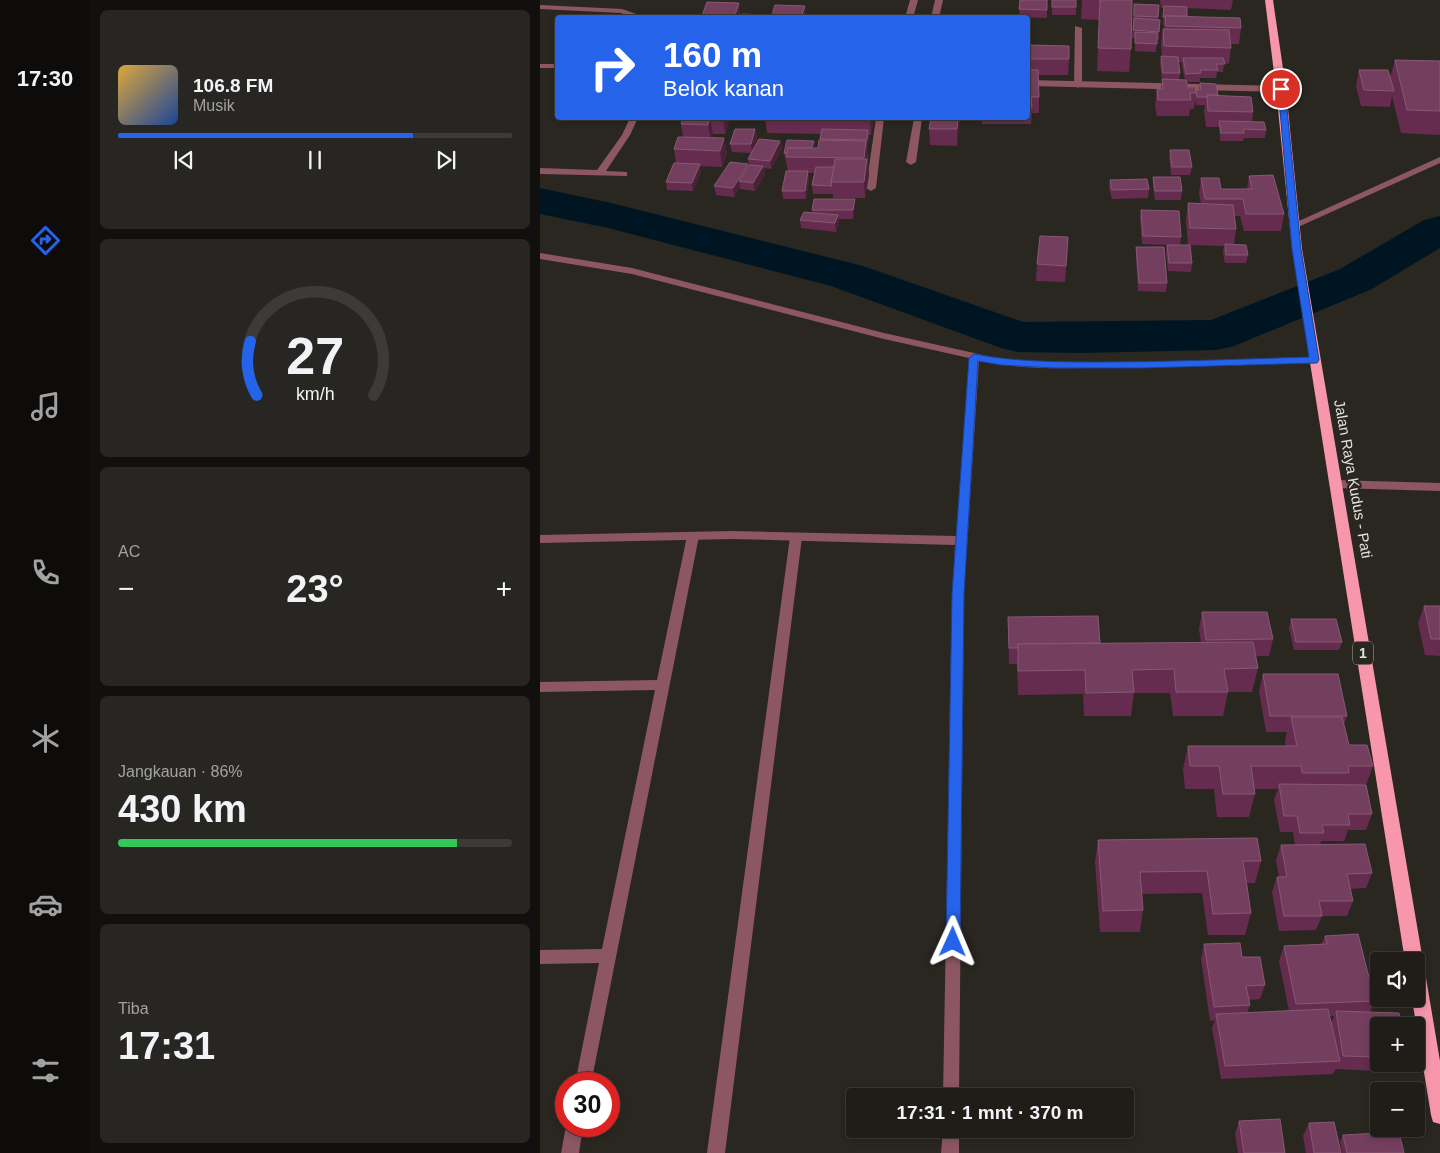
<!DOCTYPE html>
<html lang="id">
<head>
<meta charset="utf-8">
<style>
	body { margin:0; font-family:Arial,sans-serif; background:#282622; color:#f1f3f6; height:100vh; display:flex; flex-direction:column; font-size:19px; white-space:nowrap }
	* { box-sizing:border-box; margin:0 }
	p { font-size:16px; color:#a2a2a2 }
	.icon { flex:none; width:28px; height:28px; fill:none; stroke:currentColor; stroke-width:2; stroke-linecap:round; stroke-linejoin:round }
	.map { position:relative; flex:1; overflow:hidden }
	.details { display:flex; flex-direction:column; gap:10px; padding:10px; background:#12100e; width:450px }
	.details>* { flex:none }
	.top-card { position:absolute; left:15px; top:15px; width:475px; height:105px; border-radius:5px; box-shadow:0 2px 8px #0003,0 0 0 1px #3d3b38; background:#2563eb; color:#fff; overflow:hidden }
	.tools { position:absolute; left:830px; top:952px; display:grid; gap:10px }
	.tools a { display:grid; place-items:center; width:55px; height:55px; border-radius:5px; background:#201d19; box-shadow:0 2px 8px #0003,0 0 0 1px #3d3b38; font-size:25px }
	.speed { position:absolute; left:15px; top:1072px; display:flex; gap:10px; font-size:25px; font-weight:700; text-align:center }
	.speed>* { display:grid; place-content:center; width:65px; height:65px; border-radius:50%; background:#201d19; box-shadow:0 2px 8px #0003,0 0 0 1px #3d3b38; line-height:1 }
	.speed .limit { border:8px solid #d22; background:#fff; color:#111 }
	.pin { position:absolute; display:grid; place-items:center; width:42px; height:42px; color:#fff; margin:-21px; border:2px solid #fff; border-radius:50%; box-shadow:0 1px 5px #0007 }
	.me { position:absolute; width:55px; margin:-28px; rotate:1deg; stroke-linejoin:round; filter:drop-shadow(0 0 4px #0008) }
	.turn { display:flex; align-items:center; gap:18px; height:105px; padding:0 25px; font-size:22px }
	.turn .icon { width:65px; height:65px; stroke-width:2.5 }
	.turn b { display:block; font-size:35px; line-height:42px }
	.big { font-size:38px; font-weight:600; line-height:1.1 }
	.details .widget { flex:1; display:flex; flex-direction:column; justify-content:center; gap:8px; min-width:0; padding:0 18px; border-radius:8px; background:#282622 }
	.details .dial { align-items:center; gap:0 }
	.dial svg { height:130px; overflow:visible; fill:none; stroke:#3d3b38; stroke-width:7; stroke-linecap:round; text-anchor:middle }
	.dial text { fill:#f1f3f6; stroke:none }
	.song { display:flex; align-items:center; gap:15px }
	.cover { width:60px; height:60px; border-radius:8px; background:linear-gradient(135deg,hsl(40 70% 55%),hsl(220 70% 35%)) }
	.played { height:5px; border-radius:2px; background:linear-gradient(90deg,#2563eb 75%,#3d3b38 75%) }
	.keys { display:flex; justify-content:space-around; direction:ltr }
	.heat { display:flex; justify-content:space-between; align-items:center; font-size:28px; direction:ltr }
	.charge { height:8px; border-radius:4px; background:linear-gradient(90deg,#34c759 86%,#3d3b38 0) }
	.trip { position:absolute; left:306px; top:1088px; width:288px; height:50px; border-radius:5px; background:#201d19; box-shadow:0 2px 8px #0003,0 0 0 1px #3d3b38; font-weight:600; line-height:50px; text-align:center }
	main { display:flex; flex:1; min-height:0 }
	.tab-bar { display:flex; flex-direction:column; width:90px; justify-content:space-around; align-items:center; background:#0d0c0a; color:#a2a2a2 }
	.tab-bar .icon { width:35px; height:35px }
	.tab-bar .active { color:#2563eb }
	.tab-bar b { font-size:22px; color:#f1f3f6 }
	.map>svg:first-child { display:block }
</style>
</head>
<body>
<main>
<nav class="tab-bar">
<b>17:30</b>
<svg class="icon active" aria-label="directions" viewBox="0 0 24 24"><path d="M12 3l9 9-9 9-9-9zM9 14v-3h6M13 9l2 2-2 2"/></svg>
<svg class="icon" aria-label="music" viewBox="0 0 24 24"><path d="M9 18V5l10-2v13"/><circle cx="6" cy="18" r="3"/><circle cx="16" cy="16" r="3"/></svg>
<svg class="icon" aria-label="phone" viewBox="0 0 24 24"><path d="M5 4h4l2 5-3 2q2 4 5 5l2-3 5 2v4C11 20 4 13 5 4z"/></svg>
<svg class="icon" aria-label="climate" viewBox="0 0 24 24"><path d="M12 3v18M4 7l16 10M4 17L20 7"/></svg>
<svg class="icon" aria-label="car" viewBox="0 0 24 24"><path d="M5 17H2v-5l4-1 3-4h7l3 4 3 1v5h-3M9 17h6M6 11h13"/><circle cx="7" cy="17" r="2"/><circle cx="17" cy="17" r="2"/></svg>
<svg class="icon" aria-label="filters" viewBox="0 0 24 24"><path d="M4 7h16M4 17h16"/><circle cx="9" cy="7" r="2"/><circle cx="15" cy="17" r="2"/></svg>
</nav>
<section class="details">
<div class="widget">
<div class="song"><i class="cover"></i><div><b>106.8 FM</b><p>Musik</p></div></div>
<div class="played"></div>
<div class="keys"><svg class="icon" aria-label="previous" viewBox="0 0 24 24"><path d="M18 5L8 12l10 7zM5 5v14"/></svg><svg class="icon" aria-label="pause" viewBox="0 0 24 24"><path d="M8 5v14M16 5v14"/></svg><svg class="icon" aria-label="next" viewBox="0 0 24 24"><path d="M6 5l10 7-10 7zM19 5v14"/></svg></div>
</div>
<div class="widget dial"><svg viewBox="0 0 100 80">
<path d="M14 69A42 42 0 1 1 86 69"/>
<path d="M14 69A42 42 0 0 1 10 36" stroke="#2563eb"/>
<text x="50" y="56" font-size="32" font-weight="700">27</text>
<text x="50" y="72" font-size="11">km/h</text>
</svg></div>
<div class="widget"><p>AC</p>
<div class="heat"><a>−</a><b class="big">23°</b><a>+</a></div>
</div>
<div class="widget"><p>Jangkauan · 86%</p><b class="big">430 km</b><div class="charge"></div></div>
<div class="widget"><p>Tiba</p><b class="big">17:31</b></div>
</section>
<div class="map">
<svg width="900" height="1153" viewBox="0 0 900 1153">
	<rect width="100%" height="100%" fill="#2a2721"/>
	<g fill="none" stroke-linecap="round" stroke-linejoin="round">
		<polygon fill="#001522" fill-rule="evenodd" points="0,188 71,203 323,266 483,322 671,320 800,269 884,220 900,216 900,248 832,289 694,346 677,350 541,353 478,352 461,348 291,286 68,228 0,214"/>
		<g fill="#8d5762" fill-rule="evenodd">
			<polygon points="535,26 542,28 542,85 538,88 534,85"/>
			<polygon points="153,532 159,536 51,1084 35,1084 59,963 0,964 0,950 62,949 115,690 0,692 0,682 117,680 147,536"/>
			<polygon points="256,533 262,537 185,1153 167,1153 250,537"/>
			<polygon points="26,1126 43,1126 39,1153 21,1153"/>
		</g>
		<g fill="#8d5762" fill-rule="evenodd">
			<polygon points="370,0 378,0 373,18 365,18"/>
			<polygon points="395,0 403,0 399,18 391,18"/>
			<polygon points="0,5 82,9 108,18 94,18 81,13 0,9"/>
			<rect x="0" y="64" width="18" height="4"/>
			<polygon points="488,80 741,86 745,89 741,92 488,86"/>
			<polygon points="90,118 98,118 90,135 66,171 87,172 87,176 0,174 0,168 57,170 82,135"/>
			<polygon points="336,118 344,118 336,188 331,191 326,188"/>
			<polygon points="374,118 382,118 376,162 371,165 366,162"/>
			<polygon points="900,157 900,163 758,227 752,227 750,225"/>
			<path d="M0,253l92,15 252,65 117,26 54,3h87l172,-5 5,3 -5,3c-70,2 -140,5 -210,5 -41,0 -84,2 -125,-7l-15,233 -5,502h-16l9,-502 3,-49 -223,-6 -192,4v-8l192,-4 224,5 13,-178 -85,-19 -252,-65 -92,-15z"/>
			<polygon points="795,480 900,483 900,491 795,488 789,484"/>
			<polygon points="403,1129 419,1129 419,1153 401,1153"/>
		</g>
		<polygon fill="#f897ac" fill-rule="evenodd" points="725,0 733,0 746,89 762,249 883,961 881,966 885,972 900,1061 900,1124 893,1122 891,1115 872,999 876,999 876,961 865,961 752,249 736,89"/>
	</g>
	<g fill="#662c4f" fill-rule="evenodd">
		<polygon points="480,0 507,0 507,18 479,17"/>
		<polygon points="512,0 536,7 536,15 512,15"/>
		<polygon points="542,0 592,0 591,49 589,72 557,71 559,20 541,19"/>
		<path d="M620,0h73l-2,10 -44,-2v8l54,12 -2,16h-8v4l-2,16 -5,-1 -1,9h-6l-1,6h-16v4h-13l1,5 7,4 4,-1 1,-7 18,12 35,17 -1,10 14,8 -1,8h-21l-1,3h-23l-1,-14h-13l-2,-16 1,-6h-9l-1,-5 -1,9h-4l-1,7h-32l-2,-10 2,-17h4l1,-8 -2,-17 1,-8h1l-1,-12 2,-15h1v-4h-1l1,-17h-3zM638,62h4v4l3,14h-6l1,-7z"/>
		<polygon points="594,4 619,5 618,19 619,32 619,40 617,39 616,52 595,51 595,38 592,38"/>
		<polygon points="488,45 529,59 528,75 498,75 499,97 499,113 492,113 491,124 442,124 442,118 488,118"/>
		<polygon points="855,60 900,61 900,135 861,133 852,96 850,107 821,106 816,86 819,70 850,78"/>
		<polygon points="141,118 190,118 185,134 173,134 172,137 184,138 187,154 182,167 160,166 161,172 153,191 127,190 126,182 136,163 134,149 143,137 141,124 142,121"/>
		<polygon points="225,118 334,118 331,135 329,135 329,138 327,148 329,175 325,198 293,198 293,194 273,194 272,185 275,173 268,173 269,180 266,199 243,199 242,191 248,171 244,153 278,148 280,140 281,134 227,133"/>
		<polygon points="391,118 420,118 417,146 390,145 389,129"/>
		<polygon points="215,129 217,137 213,149 240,141 242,149 231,169 224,168 225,175 215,191 200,189 200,187 194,197 176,195 174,186 209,165 208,159 211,153 192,152 190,144"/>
		<polygon points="630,150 652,167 650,175 631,175 629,158"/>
		<polygon points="709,176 744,214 741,231 704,231 700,216 694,216 696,229 694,245 708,255 706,263 685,263 683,253 684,246 648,245 646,220 648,203 661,204 659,194 661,178 681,189 707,189"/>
		<polygon points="613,177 642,191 641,200 615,200 613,186"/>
		<polygon points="570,180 609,189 608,198 572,199 569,188"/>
		<polygon points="315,207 313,219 299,219 299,224 296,232 261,228 260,220 273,213 272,210"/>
		<polygon points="601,210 641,237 640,245 652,263 651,272 628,271 626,253 627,245 602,244 600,218"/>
		<polygon points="596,247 627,283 626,292 598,291 596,255"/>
		<polygon points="527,254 525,282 496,281 497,264"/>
		<polygon points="884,606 900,606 900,656 885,655 878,623"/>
		<polygon points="662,612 733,639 729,656 716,656 718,668 712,692 688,692 683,716 633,716 630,693 594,693 591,716 544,716 543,694 478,695 477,664 469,664 468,617 560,643 661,643 659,629"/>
		<polygon points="751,619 802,642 799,650 754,650 749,628"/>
		<polygon points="723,674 807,716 804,724 809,745 833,766 826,785 832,814 826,830 808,830 804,841 781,841 780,845 832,873 826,888 810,889 813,901 807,916 782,916 776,930 739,931 732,892 737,877 739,877 736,860 741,845 755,845 753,832 740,832 734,800 738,789 714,789 715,794 709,817 677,817 674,789 645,789 643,769 648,746 746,746 745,741 747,732 726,732 719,691"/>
		<polygon points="558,840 721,861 715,883 707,883 711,913 705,935 668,935 662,893 602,894 603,910 600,932 560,932 555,862"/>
		<path d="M785,936l50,65 -5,11 9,14v38h25l-4,8 -64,-3 -3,5 -112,5 -9,-51 3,-8 -5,1 -9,-62 3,-15 38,13 23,28 -5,14 -11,1 1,5 -3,8 42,-2 -10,-50 5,-15 37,-1zM790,1016h4l-3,7z"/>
		<polygon points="699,1121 745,1153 698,1153 695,1134"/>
		<polygon points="769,1123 801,1153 766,1153 763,1136"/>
		<polygon points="803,1135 864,1153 802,1153 800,1141"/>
	</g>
	<g fill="#492236">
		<polygon points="199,3 201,18 194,18"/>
		<polygon points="265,6 266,18 261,18"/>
		<polygon points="170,118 173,134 171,141 168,125"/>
		<polygon points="183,118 190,118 185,134"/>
		<polygon points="330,118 334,118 331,135"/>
		<polygon points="418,118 420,118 417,146 417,129"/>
		<polygon points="215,129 217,137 212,153 211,144"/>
		<polygon points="328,130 329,138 327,148 327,140"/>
		<polygon points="184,138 187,154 182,167 180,151"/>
		<polygon points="240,141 242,149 231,169 230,161"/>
		<polygon points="326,141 327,157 325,174 324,158"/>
		<polygon points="327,159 329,175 325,198 324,182"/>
		<polygon points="160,164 161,172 153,191 152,183"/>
		<polygon points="208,164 209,172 199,181 200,187 194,197 193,188"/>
		<polygon points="223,166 225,175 215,191 213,183"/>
		<polygon points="268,171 269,180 266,199 265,191"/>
		<polygon points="315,199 315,207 313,219 313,210"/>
		<polygon points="298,215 299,224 296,232 295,223"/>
	</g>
	<g fill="#743f5e" stroke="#865972">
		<polygon points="480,0 507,0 507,10 479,9"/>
		<rect x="512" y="0" width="24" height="7"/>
		<polygon points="560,0 592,0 591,49 558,48"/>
		<polygon points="167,2 199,3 194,18 161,18"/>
		<polygon points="594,4 619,5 618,17 594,16"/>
		<polygon points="235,5 265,6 261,18 231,18"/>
		<polygon points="624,6 647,7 647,16 625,16 625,17 623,17"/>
		<polygon points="202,14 231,15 230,18 201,18"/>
		<polygon points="302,16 340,17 302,18"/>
		<polygon points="625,16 700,18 701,28 626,26"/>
		<polygon points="594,18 620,20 619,32 593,30"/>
		<polygon points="623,29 689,30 691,48 624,46"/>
		<polygon points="595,32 617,33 617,44 595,43"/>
		<polygon points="488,45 529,46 529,59 488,59"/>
		<polygon points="621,56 638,57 640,73 623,73"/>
		<polygon points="643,58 683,58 685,64 676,64 678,70 660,70 661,73 646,74"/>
		<polygon points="855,60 900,61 900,111 867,110"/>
		<polygon points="488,70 498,70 499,97 491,97 492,108 488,108"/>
		<polygon points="819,70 848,70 854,91 824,90"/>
		<polygon points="622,79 646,80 648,87 655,87 656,93 650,93 651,100 618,100 617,89 623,89"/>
		<polygon points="660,83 676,84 678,95 667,95 667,97 657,97 656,90 661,90"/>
		<polygon points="667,95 711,97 713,112 668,111"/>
		<polygon points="143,118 183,118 170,118 168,125 141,124"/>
		<polygon points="391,118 418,118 417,129 389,129"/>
		<polygon points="679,121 724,122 726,130 704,129 704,133 681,133"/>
		<polygon points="195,129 215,129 211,144 190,144"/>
		<polygon points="282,129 328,130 327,140 280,139"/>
		<polygon points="138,137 184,138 180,151 134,149"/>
		<polygon points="219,139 240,141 230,161 208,159"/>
		<polygon points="247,140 274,141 272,148 248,148 247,153 244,153"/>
		<polygon points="279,140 326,141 324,158 246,157 248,148 278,148"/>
		<polygon points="630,150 649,150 652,167 632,167"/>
		<polygon points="295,159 327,159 324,182 291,182"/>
		<polygon points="190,162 208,164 193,188 174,186"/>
		<polygon points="134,163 160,164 152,183 126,182"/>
		<polygon points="209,165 223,166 213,183 199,181"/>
		<polygon points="276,167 294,167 291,182 292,186 272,185"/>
		<polygon points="246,171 268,171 265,191 242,191"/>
		<polygon points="733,175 744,214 706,214 703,199 665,199 661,178 679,178 681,189 712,189 709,176"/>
		<polygon points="613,177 640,177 642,191 615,191"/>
		<polygon points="607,179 609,189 572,190 570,180"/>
		<polygon points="274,199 315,199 313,210 272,210"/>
		<polygon points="648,203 693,205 696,229 650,228"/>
		<polygon points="601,210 639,211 641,237 603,236"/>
		<polygon points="264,212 298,215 295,223 260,220"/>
		<polygon points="500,236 528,237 526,266 497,264"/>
		<polygon points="685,244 706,245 708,255 686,255"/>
		<polygon points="627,245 650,245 652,263 629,263"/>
		<polygon points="596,247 624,247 627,283 599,283"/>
		<polygon points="884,606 900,606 900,639 891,639"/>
		<polygon points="662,612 727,612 733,639 666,640"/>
		<polygon points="558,616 560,643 478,644 478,648 469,648 468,617"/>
		<polygon points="751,619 796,619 802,642 756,642"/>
		<polygon points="713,642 718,668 684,669 688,692 636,692 634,669 592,670 594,692 546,693 545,670 478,671 478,644"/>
		<polygon points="723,674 798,674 807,716 730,716"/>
		<polygon points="751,717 802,717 809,745 827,745 833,766 808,766 809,773 762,773 761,766 711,766 715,794 683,794 679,766 650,766 648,746 757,746"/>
		<polygon points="739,784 826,785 832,814 808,814 810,825 782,825 784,833 760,833 757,816 744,816"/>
		<polygon points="717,838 721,861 703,861 711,913 673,914 667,871 600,872 603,910 563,911 558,840"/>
		<polygon points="825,844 832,873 807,874 813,901 779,901 782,916 744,916 737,877 747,877 741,845"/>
		<polygon points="818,934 835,1001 756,1004 744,946 787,944 785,936"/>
		<polygon points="700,943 702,957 720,957 725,985 706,986 710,1005 674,1007 664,944"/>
		<polygon points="788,1009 800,1061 685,1066 676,1014"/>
		<polygon points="796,1011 859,1013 861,1026 839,1026 839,1057 803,1056"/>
		<polygon points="740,1119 745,1153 704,1153 699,1121"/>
		<polygon points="794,1122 801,1153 774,1153 769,1123"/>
		<polygon points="859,1132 864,1153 807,1153 803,1135"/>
	</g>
	<path fill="#2563eb" stroke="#184099" d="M738,87l7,2 16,160 18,111 -2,3 -175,5h-87l-54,-3 -23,-4 -14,233 -4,348 -2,4 -5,2 -5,-2 -2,-4 6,-348 17,-236 5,-4c43,8 86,8 129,8 68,0 137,-3 206,-5l-17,-108z"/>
	<g text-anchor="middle" stroke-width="4.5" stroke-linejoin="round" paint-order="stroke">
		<rect fill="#2a2721" stroke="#acaaa5" stroke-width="1" x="813" y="641.5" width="20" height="23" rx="4"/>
		<g font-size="14" font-weight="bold" fill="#e4e2de">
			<text x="823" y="658">1</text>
		</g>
		<g font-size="15" fill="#e4e2de" stroke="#2a2721">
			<text transform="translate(813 479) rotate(80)" y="5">Jalan Raya Kudus - Pati</text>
		</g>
	</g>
</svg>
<div class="tools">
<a><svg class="icon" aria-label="sound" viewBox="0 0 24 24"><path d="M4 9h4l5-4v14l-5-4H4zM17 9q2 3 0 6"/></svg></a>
<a>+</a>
<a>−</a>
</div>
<div class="speed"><div class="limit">30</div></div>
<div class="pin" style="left:741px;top:89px;background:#d93025"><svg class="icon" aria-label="arrive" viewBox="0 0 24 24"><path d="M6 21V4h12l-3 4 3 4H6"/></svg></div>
<svg class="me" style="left:413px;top:942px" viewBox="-20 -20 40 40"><path d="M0-17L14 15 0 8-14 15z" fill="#2563eb" stroke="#fff" stroke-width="4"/></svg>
<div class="trip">17:31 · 1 mnt · 370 m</div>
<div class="top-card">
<div class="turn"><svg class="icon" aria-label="right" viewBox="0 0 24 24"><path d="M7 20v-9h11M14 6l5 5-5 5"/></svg><div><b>160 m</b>Belok kanan</div></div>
</div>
</div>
</main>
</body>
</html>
